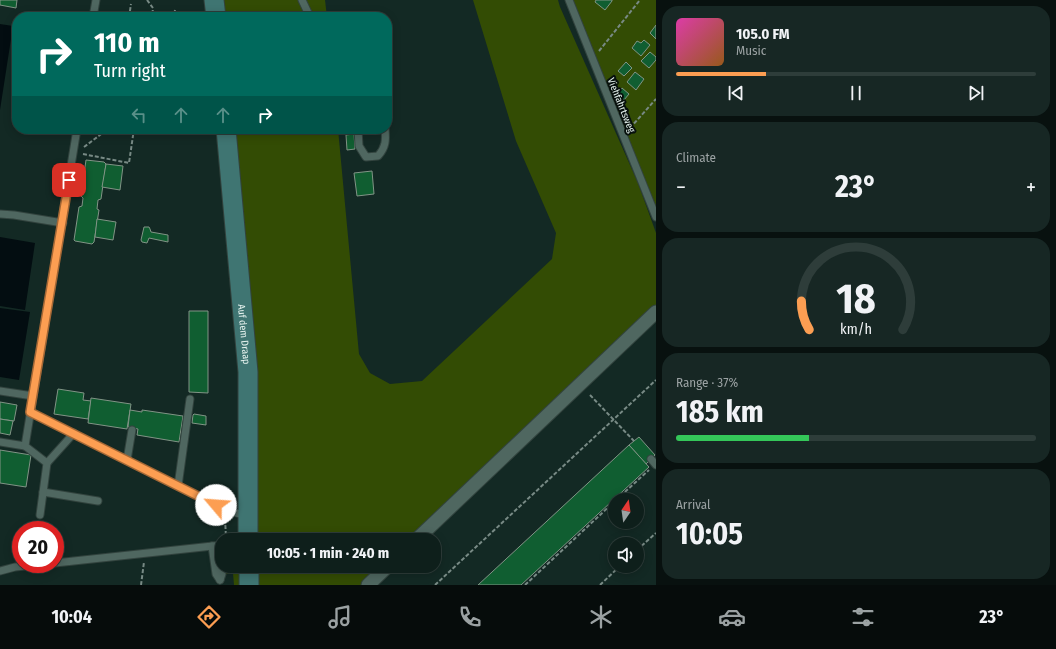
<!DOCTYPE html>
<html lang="en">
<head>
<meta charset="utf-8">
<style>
	body { margin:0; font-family:"Fira Sans Condensed",sans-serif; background:#172724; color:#f1f3f6; height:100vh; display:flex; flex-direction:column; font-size:15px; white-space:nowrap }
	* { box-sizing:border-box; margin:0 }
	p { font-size:13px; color:#9ba2a3 }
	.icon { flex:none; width:22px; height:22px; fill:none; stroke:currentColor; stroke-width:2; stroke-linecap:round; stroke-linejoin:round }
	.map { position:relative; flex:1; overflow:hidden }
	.details { display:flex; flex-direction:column; gap:6px; padding:6px; background:#08110f; width:400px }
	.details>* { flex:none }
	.banner { position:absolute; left:12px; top:12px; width:380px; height:122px; border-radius:16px; box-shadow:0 2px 10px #0003,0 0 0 1px #2e3d3a; background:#00695c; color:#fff; overflow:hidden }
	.needle { width:26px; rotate:13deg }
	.buttons { position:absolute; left:608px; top:493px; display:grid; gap:8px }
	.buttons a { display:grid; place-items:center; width:36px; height:36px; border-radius:50%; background:#0e1f1b; box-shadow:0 2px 10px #0003,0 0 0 1px #2e3d3a; font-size:20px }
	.speed { position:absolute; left:12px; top:521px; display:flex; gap:8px; font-size:20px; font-weight:700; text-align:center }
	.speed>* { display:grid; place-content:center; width:52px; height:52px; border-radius:50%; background:#0e1f1b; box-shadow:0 2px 10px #0003,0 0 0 1px #2e3d3a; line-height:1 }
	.speed .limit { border:6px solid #d22; background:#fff; color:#111 }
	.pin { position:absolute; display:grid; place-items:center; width:34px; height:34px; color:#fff; margin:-17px; border-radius:8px; box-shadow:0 2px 6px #0006 }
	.me { position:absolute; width:44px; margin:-22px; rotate:297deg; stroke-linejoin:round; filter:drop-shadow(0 0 3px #0008) }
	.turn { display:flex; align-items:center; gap:14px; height:84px; padding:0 16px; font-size:18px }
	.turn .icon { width:52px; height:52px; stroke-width:2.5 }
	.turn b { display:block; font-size:28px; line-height:34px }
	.lanes { display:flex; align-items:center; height:38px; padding:0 16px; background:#0003; justify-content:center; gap:20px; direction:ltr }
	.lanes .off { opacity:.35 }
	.big { font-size:30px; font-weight:700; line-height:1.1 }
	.details .tile { flex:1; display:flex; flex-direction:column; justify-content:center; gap:6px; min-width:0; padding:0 14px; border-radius:16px; background:#172724 }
	.details .dial { align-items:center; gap:0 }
	.dial svg { height:104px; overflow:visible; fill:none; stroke:#2e3d3a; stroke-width:7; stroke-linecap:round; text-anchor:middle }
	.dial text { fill:#f1f3f6; stroke:none }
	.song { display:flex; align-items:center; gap:12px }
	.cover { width:48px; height:48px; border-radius:6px; background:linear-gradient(135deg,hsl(320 70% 55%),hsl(30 70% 35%)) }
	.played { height:4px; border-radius:2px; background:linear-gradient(90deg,#fc9e52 25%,#2e3d3a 25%) }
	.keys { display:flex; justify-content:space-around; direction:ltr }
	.heat { display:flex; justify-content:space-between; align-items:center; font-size:22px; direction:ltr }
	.charge { height:6px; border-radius:3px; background:linear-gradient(90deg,#34c759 37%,#2e3d3a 0) }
	.trip { position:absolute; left:215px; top:533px; width:226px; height:40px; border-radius:16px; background:#0e1f1b; box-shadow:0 2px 10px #0003,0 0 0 1px #2e3d3a; font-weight:700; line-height:40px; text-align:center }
	.dock { display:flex; height:64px; justify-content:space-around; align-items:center; background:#060c0b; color:#9ba2a3 }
	.dock .icon { width:28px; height:28px }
	.dock .on { color:#fc9e52 }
	.dock b { font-size:18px; color:#f1f3f6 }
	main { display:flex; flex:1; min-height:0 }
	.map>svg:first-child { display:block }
</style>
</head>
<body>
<main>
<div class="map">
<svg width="656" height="585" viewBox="0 0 656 585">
	<rect width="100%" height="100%" fill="#132924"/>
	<g fill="#334c04">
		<polygon points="221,0 325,0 327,17 222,17"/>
		<polygon points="473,0 558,0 560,7 638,183 656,233 656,307 410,540 254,540 232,129 338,129 359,354 370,373 390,384 422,381 552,259 556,233 516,141"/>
		<polygon points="572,0 656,0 656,213"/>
		<polygon points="224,566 242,566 241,585 234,585 233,573 225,574"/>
		<polygon points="255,566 383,566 363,585 255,585"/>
	</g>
	<g fill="#030d11">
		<polygon points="0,24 13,26 0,110"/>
		<polygon points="0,237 35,243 25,310 0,306"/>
		<polygon points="0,308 30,312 19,380 0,377"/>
	</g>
	<g fill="#105e31" stroke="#819486">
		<polygon points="0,0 17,0 16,8 0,5"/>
		<polygon points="596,0 612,0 612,1 605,10 595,2"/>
		<polygon points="656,25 656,39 650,33"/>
		<polygon points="644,40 650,45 641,56 632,48 637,41 641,43"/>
		<polygon points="650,52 656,57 656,60 649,68 641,61"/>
		<polygon points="626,62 632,68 624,76 618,71"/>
		<polygon points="635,72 644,79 636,90 627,82"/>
		<polygon points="622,88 629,94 624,100 617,94"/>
		<polygon points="354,134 355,149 347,150 346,135"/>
		<polygon points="86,160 104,162 106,164 101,199 98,200 97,209 99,210 94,242 92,244 75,241 74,240 79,207 82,206 83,198 81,196"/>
		<polygon points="106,164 123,166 120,190 102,187"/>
		<polygon points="372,171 374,194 357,196 354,173"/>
		<polygon points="97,219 116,222 113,240 95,237"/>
		<polygon points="144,227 149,227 150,229 151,232 168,235 168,242 149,238 147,243 142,242 141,240"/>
		<polygon points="189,311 208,311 208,393 189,392"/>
		<polygon points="58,389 84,393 83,400 91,401 88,419 54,414"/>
		<polygon points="91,398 131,404 127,429 88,423"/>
		<polygon points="0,402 17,405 14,421 0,419"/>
		<polygon points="130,410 142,412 142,410 183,416 179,442 137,435 138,429 128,427"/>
		<polygon points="194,414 206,416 206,425 192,423 193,415"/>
		<polygon points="0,419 13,421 10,435 0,433"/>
		<polygon points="639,437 655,455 646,464 629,445"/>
		<polygon points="629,445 649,467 521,585 478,585"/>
		<polygon points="0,450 31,455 26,487 0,483"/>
	</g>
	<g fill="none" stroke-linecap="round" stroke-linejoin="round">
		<g stroke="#32433e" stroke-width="9">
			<g id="lane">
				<polyline points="302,0 310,17"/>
				<polyline points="569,0 656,217"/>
				<polyline points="93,17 96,0"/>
				<path d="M358,129l1,17 7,11 12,-1c8,-9 8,-16 7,-27"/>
				<polyline points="0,214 14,215 63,223"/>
				<polyline points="0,391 33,396"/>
				<polyline points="30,412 225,510 248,516"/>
				<polyline points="0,442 25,446"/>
				<polyline points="651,459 656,465"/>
				<polyline points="127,460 132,430"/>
				<polyline points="47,463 74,433"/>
				<polyline points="178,486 190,399"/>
				<polyline points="43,492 98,501"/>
				<polyline points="40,515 47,463 25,446 77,129"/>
				<polyline points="220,545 222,574 220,580"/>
				<polyline points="212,546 216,574 220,580"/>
				<polyline points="55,563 222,545"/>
				<polyline points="0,571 15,567 43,564"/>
			</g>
		</g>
		<g stroke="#32433e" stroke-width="15">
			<g id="street">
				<polyline points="416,540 656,312"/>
				<polyline points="368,585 388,566"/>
			</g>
		</g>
		<g stroke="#32433e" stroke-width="21">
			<g id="secondary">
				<polyline points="214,0 216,17"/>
				<path id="s1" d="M226,129l22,243v168"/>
				<polyline points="249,566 249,585"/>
			</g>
		</g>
		<g stroke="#788a85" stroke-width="2" stroke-dasharray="4 2" stroke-linecap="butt">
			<polyline points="147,0 153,8 152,17"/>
			<polyline points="129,17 131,4"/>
			<polyline points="174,17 175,10"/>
			<polyline points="599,51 640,0"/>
			<polyline points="630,128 656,99"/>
			<polyline points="84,147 108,129"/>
			<polyline points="83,154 129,163 134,129"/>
			<polyline points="590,395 634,441"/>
			<polyline points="616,500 649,470"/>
			<polyline points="225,519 226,537"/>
			<polyline points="637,550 656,533"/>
			<polyline points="141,585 144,562"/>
			<polyline points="435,585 656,380"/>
			<polyline points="525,585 615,501"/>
			<polyline points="600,585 620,566"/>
		</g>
		<use href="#lane" stroke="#4f6760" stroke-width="7"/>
		<use href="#street" stroke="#4f6760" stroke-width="13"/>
		<use href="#secondary" stroke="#3f7572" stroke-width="19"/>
	</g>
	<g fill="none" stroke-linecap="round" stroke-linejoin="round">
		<g stroke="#a46735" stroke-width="10">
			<polyline id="route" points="69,180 30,412 216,505"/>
		</g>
		<use href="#route" stroke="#fc9e52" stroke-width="7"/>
	</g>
	<g text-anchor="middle" stroke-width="4" stroke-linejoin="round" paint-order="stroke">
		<g font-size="10" fill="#e4f1ed" stroke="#07100d">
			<text transform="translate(622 105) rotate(68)" y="4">Viehfahrtsweg</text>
			<text dy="4" stroke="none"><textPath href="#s1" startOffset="206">Auf dem Draap</textPath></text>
		</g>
	</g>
</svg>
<div class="buttons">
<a><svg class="needle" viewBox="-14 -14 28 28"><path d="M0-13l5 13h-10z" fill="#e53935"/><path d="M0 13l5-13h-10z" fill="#9ba2a3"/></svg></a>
<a><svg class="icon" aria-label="sound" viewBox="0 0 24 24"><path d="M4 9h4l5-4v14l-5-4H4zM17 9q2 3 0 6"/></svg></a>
</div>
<div class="speed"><div class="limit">20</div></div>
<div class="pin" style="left:69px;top:180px;background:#d93025"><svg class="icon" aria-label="arrive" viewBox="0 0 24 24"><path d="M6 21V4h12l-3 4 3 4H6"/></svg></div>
<svg class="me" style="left:216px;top:505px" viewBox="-20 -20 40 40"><circle r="19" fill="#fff"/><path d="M0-13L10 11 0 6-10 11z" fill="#fc9e52"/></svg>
<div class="trip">10:05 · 1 min · 240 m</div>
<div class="banner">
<div class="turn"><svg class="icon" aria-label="right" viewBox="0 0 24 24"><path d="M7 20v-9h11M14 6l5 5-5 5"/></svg><div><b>110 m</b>Turn right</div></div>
<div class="lanes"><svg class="icon off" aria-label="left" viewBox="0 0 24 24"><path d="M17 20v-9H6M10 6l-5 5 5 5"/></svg><svg class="icon off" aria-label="ahead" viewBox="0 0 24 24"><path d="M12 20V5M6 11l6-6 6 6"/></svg><svg class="icon off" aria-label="ahead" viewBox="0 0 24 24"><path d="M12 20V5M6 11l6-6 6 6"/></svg><svg class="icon" aria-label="right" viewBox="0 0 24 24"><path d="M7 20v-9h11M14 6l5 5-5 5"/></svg></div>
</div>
</div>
<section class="details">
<div class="tile">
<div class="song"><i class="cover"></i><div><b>105.0 FM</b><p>Music</p></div></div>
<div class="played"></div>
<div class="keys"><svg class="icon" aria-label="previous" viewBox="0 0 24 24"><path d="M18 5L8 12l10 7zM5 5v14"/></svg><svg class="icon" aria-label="pause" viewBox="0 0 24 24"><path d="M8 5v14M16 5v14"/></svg><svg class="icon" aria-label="next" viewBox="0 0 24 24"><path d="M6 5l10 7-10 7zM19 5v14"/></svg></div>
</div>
<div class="tile"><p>Climate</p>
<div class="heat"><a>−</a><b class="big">23°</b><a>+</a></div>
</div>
<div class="tile dial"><svg viewBox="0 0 100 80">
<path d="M14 69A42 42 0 1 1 86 69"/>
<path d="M14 69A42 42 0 0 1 8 47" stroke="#fc9e52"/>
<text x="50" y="56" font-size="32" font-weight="700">18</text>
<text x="50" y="72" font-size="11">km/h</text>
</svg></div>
<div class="tile"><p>Range · 37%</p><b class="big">185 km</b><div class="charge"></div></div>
<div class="tile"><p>Arrival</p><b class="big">10:05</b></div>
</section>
</main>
<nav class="dock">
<b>10:04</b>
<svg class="icon on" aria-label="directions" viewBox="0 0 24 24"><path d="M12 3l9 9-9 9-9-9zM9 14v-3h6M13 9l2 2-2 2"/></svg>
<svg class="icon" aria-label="music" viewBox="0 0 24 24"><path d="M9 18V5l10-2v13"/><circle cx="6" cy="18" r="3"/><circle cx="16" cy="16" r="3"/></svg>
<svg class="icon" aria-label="phone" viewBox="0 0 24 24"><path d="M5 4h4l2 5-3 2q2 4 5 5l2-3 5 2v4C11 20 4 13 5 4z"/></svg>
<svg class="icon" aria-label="climate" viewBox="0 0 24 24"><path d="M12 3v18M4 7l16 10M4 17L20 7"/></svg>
<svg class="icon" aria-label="car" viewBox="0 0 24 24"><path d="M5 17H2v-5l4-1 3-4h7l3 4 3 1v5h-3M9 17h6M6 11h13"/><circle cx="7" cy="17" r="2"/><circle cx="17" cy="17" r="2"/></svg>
<svg class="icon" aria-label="filters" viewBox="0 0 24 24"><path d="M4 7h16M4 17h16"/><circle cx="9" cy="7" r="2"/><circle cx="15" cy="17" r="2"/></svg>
<b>23°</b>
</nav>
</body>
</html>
